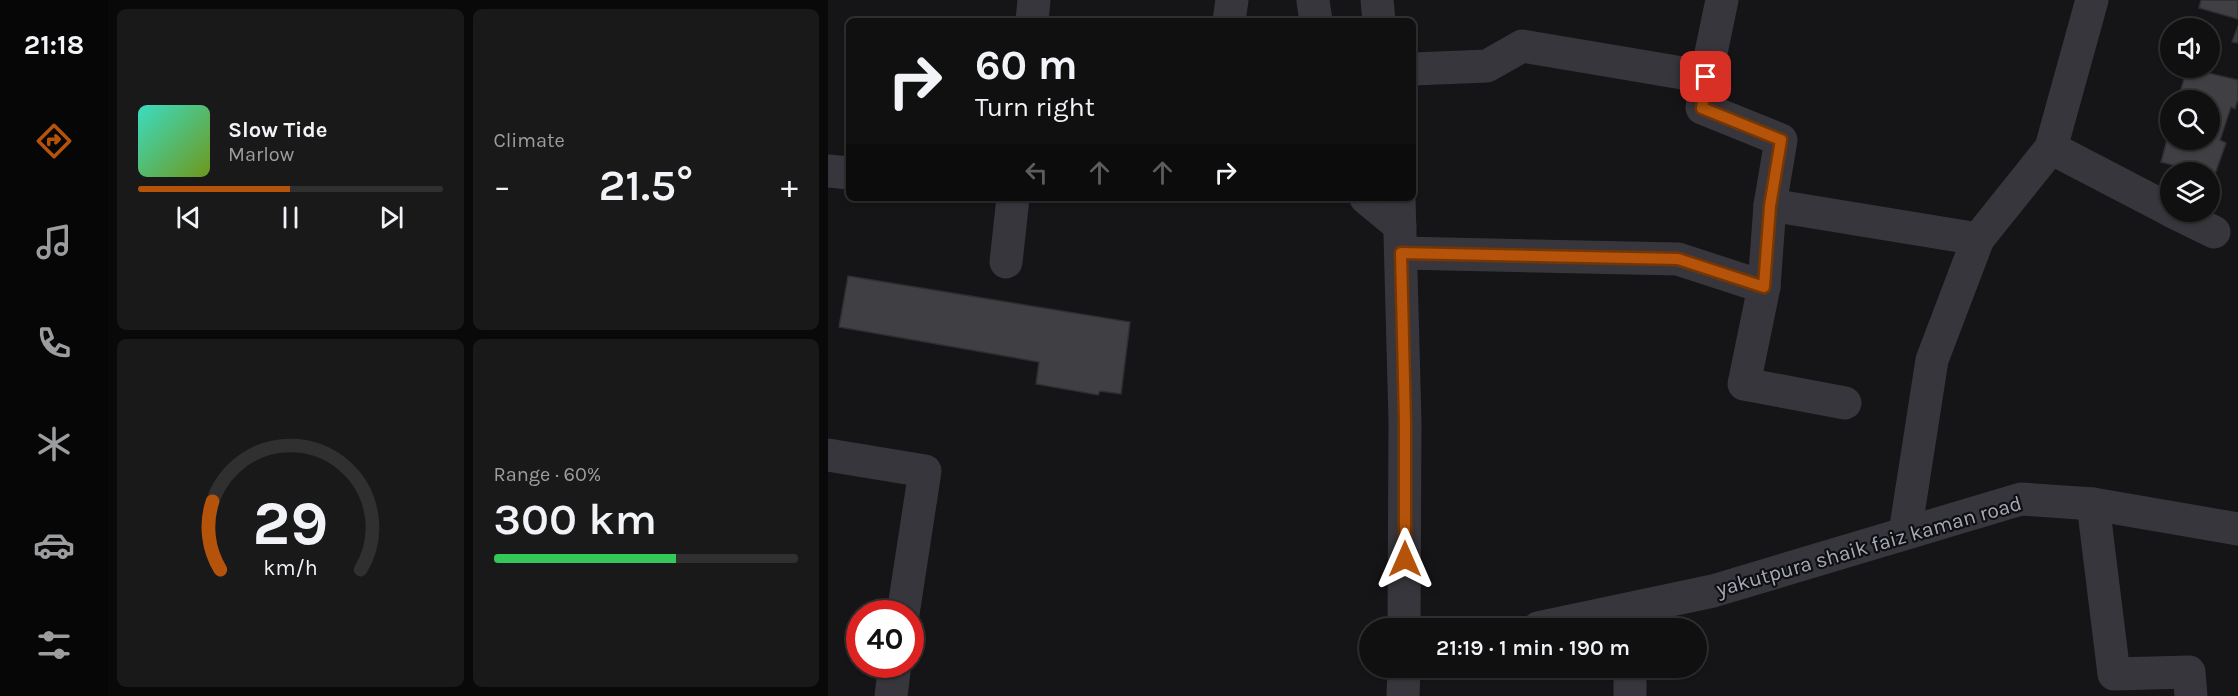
<!DOCTYPE html>
<html lang="en">
<head>
<meta charset="utf-8">
<style>
	body { margin:0; font-family:Karla,sans-serif; background:#19191a; color:#f1f3f6; height:100vh; display:flex; flex-direction:column; font-size:22px; white-space:nowrap }
	* { box-sizing:border-box; margin:0 }
	p { font-size:20px; color:#9c9d9f }
	.icon { flex:none; width:33px; height:33px; fill:none; stroke:currentColor; stroke-width:2; stroke-linecap:round; stroke-linejoin:round }
	.map { position:relative; flex:1; overflow:hidden }
	.sheet { display:flex; flex-direction:column; gap:9px; padding:9px; background:#090909; width:720px }
	.sheet>* { flex:none }
	.guide { position:absolute; left:18px; top:18px; width:570px; height:183px; border-radius:9px; box-shadow:0 2px 4px #0004,0 0 0 2px #303031; background:#101011; color:#f1f3f6; overflow:hidden }
	.buttons { position:absolute; left:1332px; top:18px; display:grid; gap:12px }
	.buttons a { display:grid; place-items:center; width:60px; height:60px; border-radius:50%; background:#101011; box-shadow:0 2px 4px #0004,0 0 0 2px #303031; font-size:30px }
	.speed { position:absolute; left:18px; top:600px; display:flex; gap:12px; font-size:30px; font-weight:700; text-align:center }
	.speed>* { display:grid; place-content:center; width:78px; height:78px; border-radius:50%; background:#101011; box-shadow:0 2px 4px #0004,0 0 0 2px #303031; line-height:1 }
	.speed .limit { border:9px solid #d22; background:#fff; color:#111 }
	.pin { position:absolute; display:grid; place-items:center; width:51px; height:51px; color:#fff; margin:-26px; border-radius:12px; box-shadow:0 3px 9px #0006 }
	.me { position:absolute; width:66px; margin:-33px; rotate:0deg; stroke-linejoin:round; filter:drop-shadow(0 0 4px #0008) }
	.turn { display:flex; align-items:center; gap:21px; height:126px; padding:0 30px; font-size:27px }
	.turn .icon { width:78px; height:78px; stroke-width:2.5 }
	.turn b { display:block; font-size:42px; line-height:51px }
	.lanes { display:flex; align-items:center; height:57px; padding:0 30px; background:#0003; justify-content:center; gap:30px; direction:ltr }
	.lanes .off { opacity:.35 }
	.big { font-size:45px; font-weight:600; line-height:1.1 }
	.sheet .widget { flex:1; display:flex; flex-direction:column; justify-content:center; gap:9px; min-width:0; padding:0 21px; border-radius:9px; background:#19191a }
	.sheet .dial { align-items:center; gap:0 }
	.dial svg { height:156px; overflow:visible; fill:none; stroke:#303031; stroke-width:7; stroke-linecap:round; text-anchor:middle }
	.dial text { fill:#f1f3f6; stroke:none }
	.song { display:flex; align-items:center; gap:18px }
	.cover { width:72px; height:72px; border-radius:9px; background:linear-gradient(135deg,hsl(170 70% 55%),hsl(80 70% 35%)) }
	.played { height:6px; border-radius:3px; background:linear-gradient(90deg,#b45309 50%,#303031 50%) }
	.keys { display:flex; justify-content:space-around; direction:ltr }
	.heat { display:flex; justify-content:space-between; align-items:center; font-size:33px; direction:ltr }
	.charge { height:9px; border-radius:4px; background:linear-gradient(90deg,#34c759 60%,#303031 0) }
	.sheet .tiles { flex:1; display:grid; gap:9px; grid-template-columns:repeat(2,1fr) }
	.trip { position:absolute; left:531px; top:618px; width:348px; height:60px; border-radius:30px; background:#101011; box-shadow:0 2px 4px #0004,0 0 0 2px #303031; font-weight:600; line-height:60px; text-align:center }
	main { display:flex; flex:1; min-height:0 }
	.menu { display:flex; flex-direction:column; width:108px; justify-content:space-around; align-items:center; background:#060607; color:#9c9d9f }
	.menu .icon { width:42px; height:42px }
	.menu .active { color:#b45309 }
	.menu b { font-size:27px; color:#f1f3f6 }
	.map>svg:first-child { display:block }
</style>
</head>
<body>
<main>
<nav class="menu">
<b>21:18</b>
<svg class="icon active" aria-label="directions" viewBox="0 0 24 24"><path d="M12 3l9 9-9 9-9-9zM9 14v-3h6M13 9l2 2-2 2"/></svg>
<svg class="icon" aria-label="music" viewBox="0 0 24 24"><path d="M9 18V5l10-2v13"/><circle cx="6" cy="18" r="3"/><circle cx="16" cy="16" r="3"/></svg>
<svg class="icon" aria-label="phone" viewBox="0 0 24 24"><path d="M5 4h4l2 5-3 2q2 4 5 5l2-3 5 2v4C11 20 4 13 5 4z"/></svg>
<svg class="icon" aria-label="climate" viewBox="0 0 24 24"><path d="M12 3v18M4 7l16 10M4 17L20 7"/></svg>
<svg class="icon" aria-label="car" viewBox="0 0 24 24"><path d="M5 17H2v-5l4-1 3-4h7l3 4 3 1v5h-3M9 17h6M6 11h13"/><circle cx="7" cy="17" r="2"/><circle cx="17" cy="17" r="2"/></svg>
<svg class="icon" aria-label="filters" viewBox="0 0 24 24"><path d="M4 7h16M4 17h16"/><circle cx="9" cy="7" r="2"/><circle cx="15" cy="17" r="2"/></svg>
</nav>
<section class="sheet">
<div class="tiles">
<div class="widget">
<div class="song"><i class="cover"></i><div><b>Slow Tide</b><p>Marlow</p></div></div>
<div class="played"></div>
<div class="keys"><svg class="icon" aria-label="previous" viewBox="0 0 24 24"><path d="M18 5L8 12l10 7zM5 5v14"/></svg><svg class="icon" aria-label="pause" viewBox="0 0 24 24"><path d="M8 5v14M16 5v14"/></svg><svg class="icon" aria-label="next" viewBox="0 0 24 24"><path d="M6 5l10 7-10 7zM19 5v14"/></svg></div>
</div>
<div class="widget"><p>Climate</p>
<div class="heat"><a>−</a><b class="big">21.5°</b><a>+</a></div>
</div>
<div class="widget dial"><svg viewBox="0 0 100 80">
<path d="M14 69A42 42 0 1 1 86 69"/>
<path d="M14 69A42 42 0 0 1 10 34" stroke="#b45309"/>
<text x="50" y="56" font-size="32" font-weight="700">29</text>
<text x="50" y="72" font-size="11">km/h</text>
</svg></div>
<div class="widget"><p>Range · 60%</p><b class="big">300 km</b><div class="charge"></div></div>
</div>
</section>
<div class="map">
<svg width="1410" height="696" viewBox="0 0 1410 696">
	<rect width="100%" height="100%" fill="#151517"/>
	<g fill="#3f3f44" stroke="#2f2f33" stroke-width="1.5">
		<polygon points="1373,0 1410,0 1410,19 1371,8"/>
		<polygon points="1410,26 1410,43 1404,42"/>
		<polygon points="1359,68 1410,80 1410,99 1407,109 1403,107 1392,140 1398,143 1386,177 1382,175 1382,172 1371,172 1333,162 1342,129 1342,140 1382,140 1382,100 1350,100"/>
		<polygon points="20,276 302,322 293,394 272,391 270,395 208,384 211,362 11,327"/>
	</g>
	<g fill="none" stroke-linecap="round" stroke-linejoin="round">
		<g stroke="#36363c" stroke-width="33">
			<polyline points="894,0 878,77 874,108 953,140 942,205 1150,239"/>
			<polyline points="485,1 488,21"/>
			<polyline points="204,21 206,0"/>
			<polyline points="401,21 404,0"/>
			<polyline points="585,69 659,66 694,46 878,77"/>
			<polyline points="1223,148 1264,0"/>
			<polyline points="0,171 21,173"/>
			<polyline points="538,198 572,226"/>
			<polyline points="942,205 936,287 916,384 1017,403"/>
			<polyline points="1345,212 1386,232"/>
			<polyline points="573,253 850,259 936,287"/>
			<polyline points="178,262 185,198"/>
			<polyline points="0,455 97,471 75,614"/>
			<polyline points="1265,504 1286,674 1361,672 1363,696"/>
			<polyline points="1077,533 1104,360 1150,239 1223,148 1342,210"/>
			<polyline points="802,668 802,696"/>
			<polyline points="63,696 67,664"/>
		</g>
		<g stroke="#36363c" stroke-width="33">
			<polyline points="549,0 551,21"/>
			<polyline points="571,198 577,421 576,628"/>
			<polyline points="710,628 885,591 1193,499 1265,504 1410,529"/>
			<polyline points="575,696 576,668"/>
		</g>
	</g>
	<g fill="none" stroke-linecap="round" stroke-linejoin="round">
		<g stroke="#753606" stroke-width="15">
			<polyline id="route" points="577,559 577,421 573,253 850,259 936,287 942,206 953,140 874,108 878,77"/>
		</g>
		<use href="#route" stroke="#b45309" stroke-width="10"/>
	</g>
	<g text-anchor="middle" stroke-width="4.5" stroke-linejoin="round" paint-order="stroke">
		<g font-size="21" fill="#a6aab8" stroke="#101012">
			<text transform="translate(1041 546) rotate(-16)" y="7">yakutpura shaik faiz kaman road</text>
		</g>
	</g>
</svg>
<div class="buttons">
<a><svg class="icon" aria-label="sound" viewBox="0 0 24 24"><path d="M4 9h4l5-4v14l-5-4H4zM17 9q2 3 0 6"/></svg></a>
<a><svg class="icon" aria-label="search" viewBox="0 0 24 24"><circle cx="10" cy="10" r="6"/><path d="M15 15l6 6"/></svg></a>
<a><svg class="icon" aria-label="layers" viewBox="0 0 24 24"><path d="M12 4l9 5-9 5-9-5zM3 14l9 5 9-5"/></svg></a>
</div>
<div class="speed"><div class="limit">40</div></div>
<div class="pin" style="left:878px;top:77px;background:#d93025"><svg class="icon" aria-label="arrive" viewBox="0 0 24 24"><path d="M6 21V4h12l-3 4 3 4H6"/></svg></div>
<svg class="me" style="left:577px;top:559px" viewBox="-20 -20 40 40"><path d="M0-17L14 15 0 8-14 15z" fill="#b45309" stroke="#fff" stroke-width="4"/></svg>
<div class="trip">21:19 · 1 min · 190 m</div>
<div class="guide">
<div class="turn"><svg class="icon" aria-label="right" viewBox="0 0 24 24"><path d="M7 20v-9h11M14 6l5 5-5 5"/></svg><div><b>60 m</b>Turn right</div></div>
<div class="lanes"><svg class="icon off" aria-label="left" viewBox="0 0 24 24"><path d="M17 20v-9H6M10 6l-5 5 5 5"/></svg><svg class="icon off" aria-label="ahead" viewBox="0 0 24 24"><path d="M12 20V5M6 11l6-6 6 6"/></svg><svg class="icon off" aria-label="ahead" viewBox="0 0 24 24"><path d="M12 20V5M6 11l6-6 6 6"/></svg><svg class="icon" aria-label="right" viewBox="0 0 24 24"><path d="M7 20v-9h11M14 6l5 5-5 5"/></svg></div>
</div>
</div>
</main>
</body>
</html>
